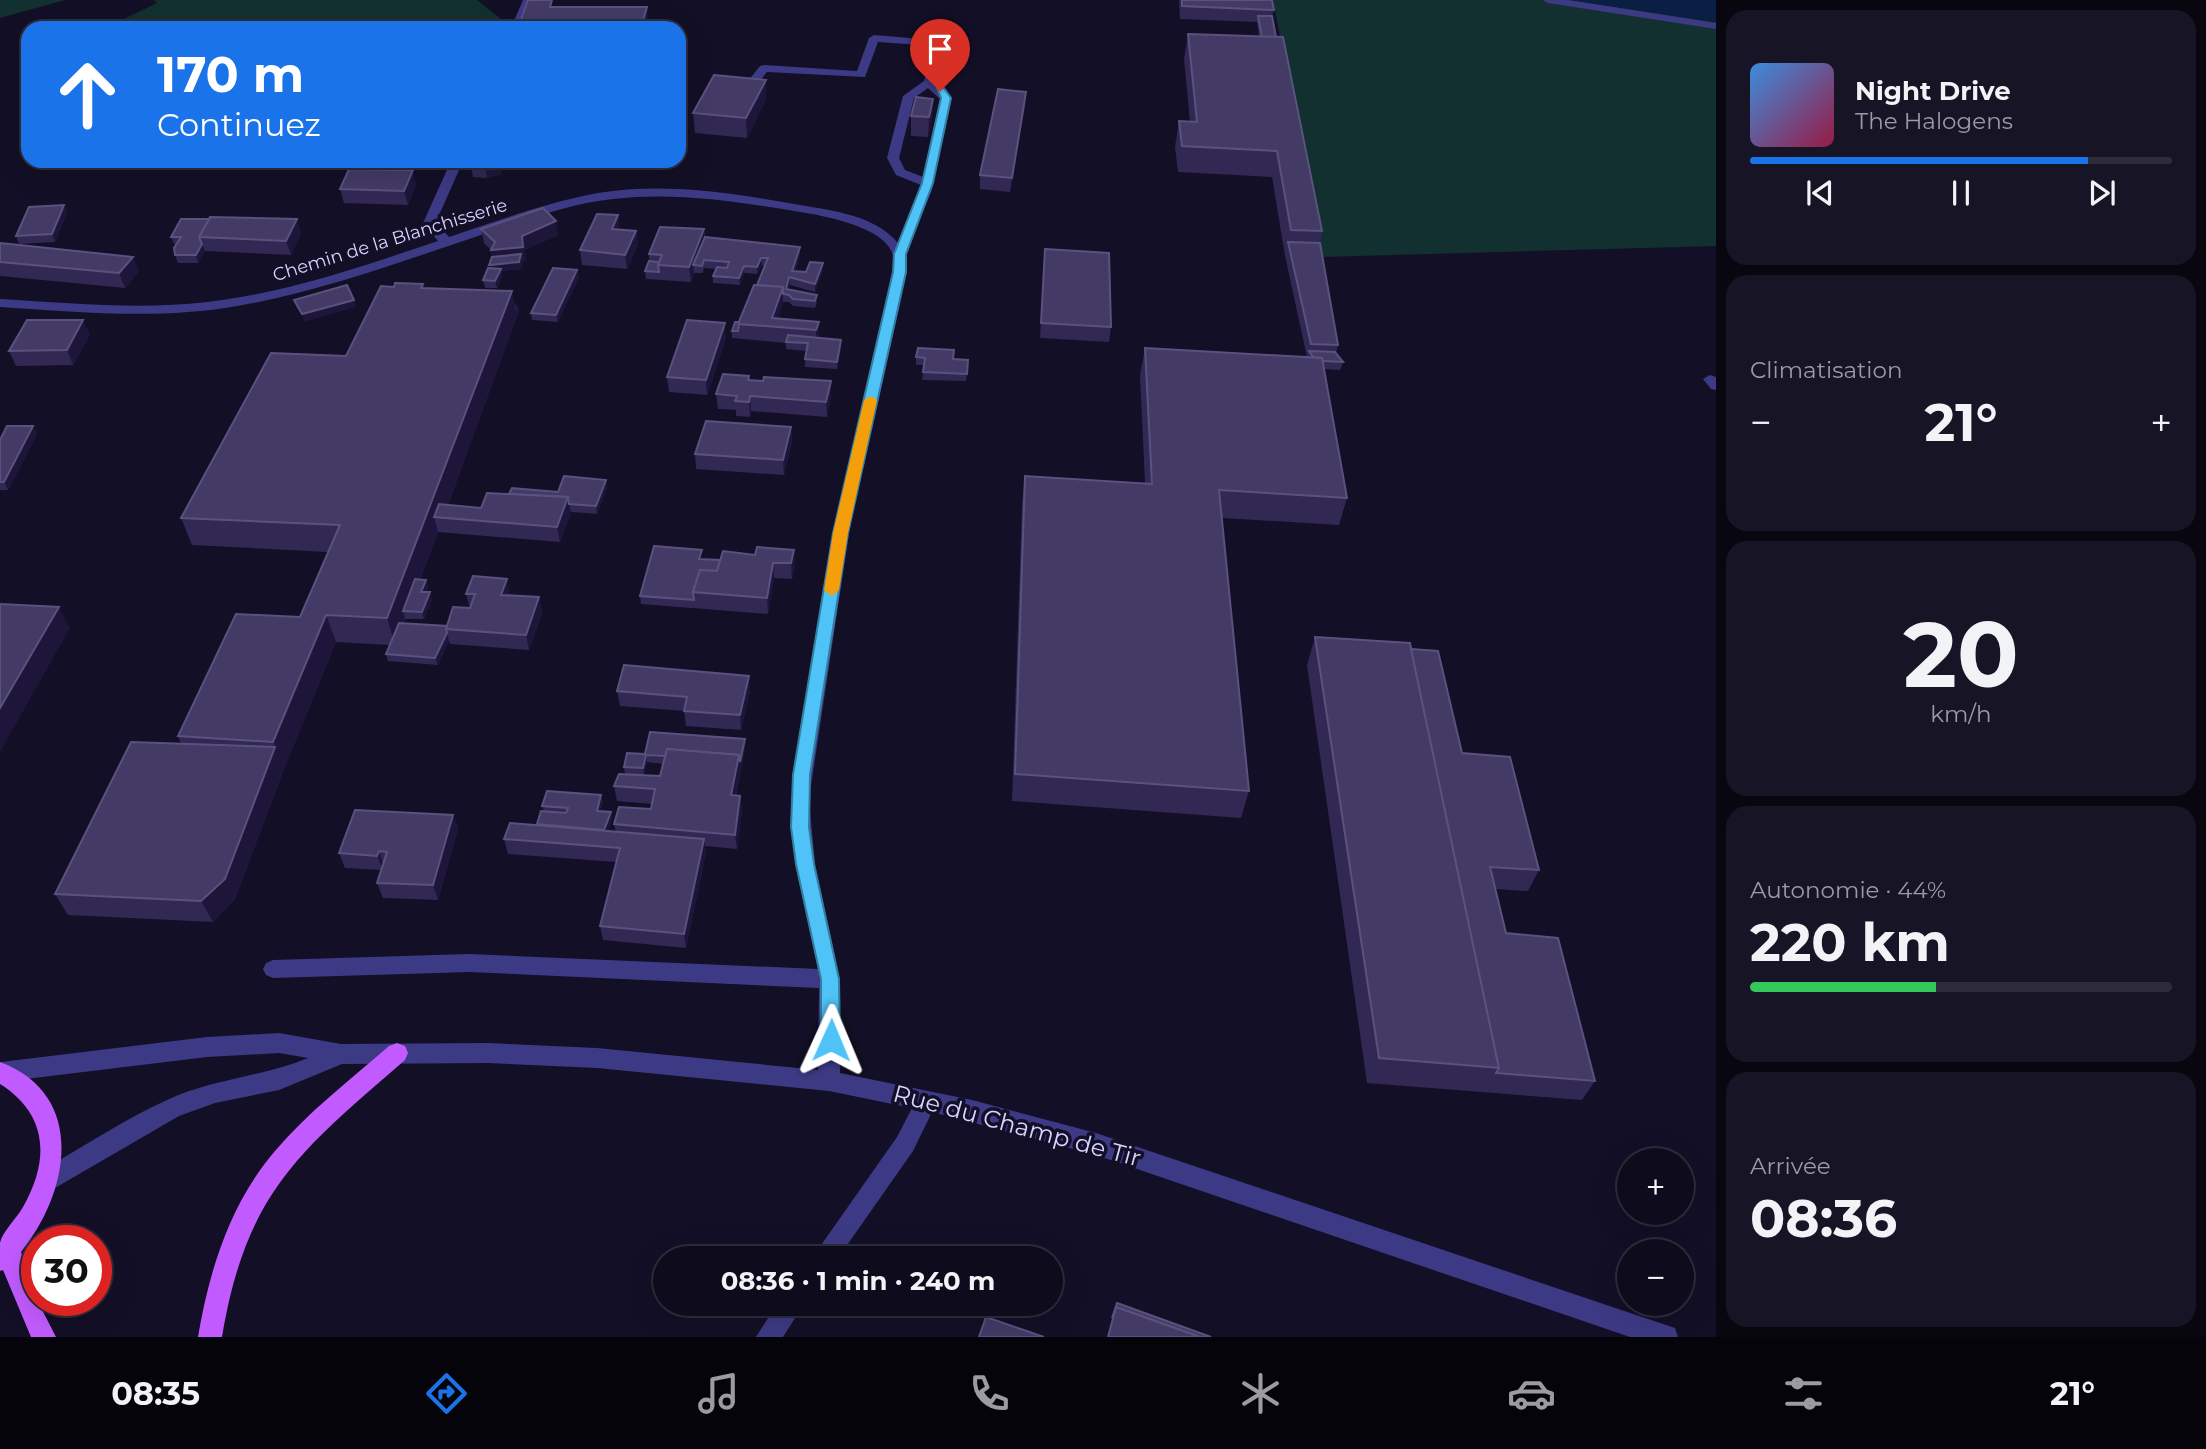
<!DOCTYPE html>
<html lang="fr">
<head>
<meta charset="utf-8">
<style>
	body { margin:0; font-family:Montserrat,sans-serif; background:#171425; color:#f1f3f6; height:100vh; display:flex; flex-direction:column; font-size:26px; white-space:nowrap }
	* { box-sizing:border-box; margin:0 }
	p { font-size:23px; color:#9b9ba3 }
	.icon { flex:none; width:38px; height:38px; fill:none; stroke:currentColor; stroke-width:2; stroke-linecap:round; stroke-linejoin:round }
	.map { position:relative; flex:1; overflow:hidden }
	.details { display:flex; flex-direction:column; gap:10px; padding:10px; background:#08060f; width:490px }
	.details>* { flex:none }
	.banner { position:absolute; left:21px; top:21px; width:665px; height:147px; border-radius:21px; box-shadow:0 7px 28px #0002,0 0 0 2px #2e2b3b; background:#1a73e8; color:#fff; overflow:hidden }
	.controls { position:absolute; left:1617px; top:1148px; display:grid; gap:14px }
	.controls a { display:grid; place-items:center; width:77px; height:77px; border-radius:50%; background:#0e0b1c; box-shadow:0 7px 28px #0002,0 0 0 2px #2e2b3b; font-size:35px }
	.speed { position:absolute; left:21px; top:1225px; display:flex; gap:14px; font-size:35px; font-weight:700; text-align:center }
	.speed>* { display:grid; place-content:center; width:91px; height:91px; border-radius:50%; background:#0e0b1c; box-shadow:0 7px 28px #0002,0 0 0 2px #2e2b3b; line-height:1 }
	.speed .limit { border:10px solid #d22; background:#fff; color:#111 }
	.pin { position:absolute; display:grid; place-items:center; width:60px; height:60px; color:#fff; margin:-72px -30px; border-radius:50% 50% 50% 0; rotate:-45deg; box-shadow:0 0 7px #0007 }
	.pin .icon { rotate:45deg }
	.me { position:absolute; width:77px; margin:-38px; rotate:1deg; stroke-linejoin:round; filter:drop-shadow(0 0 5px #0008) }
	.turn { display:flex; align-items:center; gap:24px; height:147px; padding:0 21px; font-size:32px }
	.turn .icon { width:91px; height:91px; stroke-width:2.5 }
	.turn b { display:block; font-size:49px; line-height:60px }
	.big { font-size:52px; font-weight:700; line-height:1.1 }
	.details .widget { flex:1; display:flex; flex-direction:column; justify-content:center; gap:10px; min-width:0; padding:0 24px; border-radius:21px; background:#171425 }
	.details .dial { align-items:center; gap:0 }
	.dial b { font-size:91px; line-height:1 }
	.song { display:flex; align-items:center; gap:21px }
	.cover { width:84px; height:84px; border-radius:10px; background:linear-gradient(135deg,hsl(210 70% 55%),hsl(340 70% 35%)) }
	.played { height:7px; border-radius:4px; background:linear-gradient(90deg,#1a73e8 80%,#2e2b3b 80%) }
	.keys { display:flex; justify-content:space-around; direction:ltr }
	.heat { display:flex; justify-content:space-between; align-items:center; font-size:38px; direction:ltr }
	.charge { height:10px; border-radius:5px; background:linear-gradient(90deg,#34c759 44%,#2e2b3b 0) }
	.trip { position:absolute; left:653px; top:1246px; width:410px; height:70px; border-radius:35px; background:#0e0b1c; box-shadow:0 7px 28px #0002,0 0 0 2px #2e2b3b; font-weight:700; line-height:70px; text-align:center }
	.tabs { display:flex; height:112px; justify-content:space-around; align-items:center; background:#06040b; color:#9b9ba3 }
	.tabs .icon { width:49px; height:49px }
	.tabs .on { color:#1a73e8 }
	.tabs b { font-size:32px; color:#f1f3f6 }
	main { display:flex; flex:1; min-height:0 }
	.map>svg:first-child { display:block }
</style>
</head>
<body>
<main>
<div class="map">
<svg width="1716" height="1337" viewBox="0 0 1716 1337">
	<rect width="100%" height="100%" fill="#130f26"/>
	<g fill="#12302f">
		<polygon points="0,0 65,0 0,18"/>
		<polygon points="154,0 477,0 506,23 105,28 157,3"/>
		<polygon points="1273,0 1570,0 1716,22 1716,246 1322,257"/>
	</g>
	<polygon fill="#0a1f44" points="1570,0 1716,0 1716,22"/>
	<g fill="none" stroke-linecap="round" stroke-linejoin="round">
		<g fill="#3d3a85" fill-rule="evenodd">
			<polygon points="523,0 533,0 521,28 511,28"/>
			<polygon points="1543,0 1568,0 1716,23 1716,29 1548,3"/>
			<path d="M874,35l71,6 -10,41 17,16 -20,91 -25,65v18l-58,261 -40,266 6,65 25,115v94l132,27 124,33 570,192 9,3 3,9h-48l-534,-182 -164,-43 -19,39 -75,107h-26l85,-121 15,-29 -83,-17 -232,-23 -108,-5 -147,1 -63,26 -64,13 -36,13 -124,72 -8,3 -8,-3 -3,-8 3,-8c41,-23 82,-51 126,-71 45,-22 97,-24 143,-43l-29,-5 -72,4 -206,25v-20l206,-25 72,-4 62,11 148,-1 108,5 221,22 1,-82 -350,-16 -196,6 -7,-3 -3,-6 3,-6 7,-3 196,-6 349,15 -23,-105 -4,-65 42,-266 60,-261c0,-5 1,-11 0,-16 -5,-26 -59,-38 -81,-42 -66,-11 -132,-23 -199,-15 -47,5 -93,23 -138,38 -78,26 -156,55 -238,69 -78,14 -158,6 -237,1v-8c69,4 139,11 207,3 80,-9 156,-36 231,-61l-15,-18 28,-62h12l-27,61 13,15c49,-16 98,-35 149,-44 68,-11 136,0 202,12 34,6 74,10 98,38l23,-58 -25,-10 -9,-17 16,-62 21,-15 11,-35 -57,-4 -13,35 -98,-5 -20,25 -10,-2 23,-29 4,-1 93,6 12,-33zM928,88l12,11 -17,78 -18,-7 -6,-12 15,-60z"/>
			<polygon points="1710,375 1716,377 1716,390 1711,389 1703,379"/>
			<polygon points="777,1304 804,1304 783,1337 756,1337"/>
		</g>
		<g fill="#c25bff" fill-rule="evenodd">
			<path d="M397,1043l8,3 3,7 -3,7c-105,91 -159,132 -183,277h-24c11,-66 32,-134 77,-186 33,-39 75,-71 114,-105z"/>
			<path d="M0,1062c88,33 69,131 21,190l16,48 19,37h-25l-28,-67 -3,1c0,-9 0,-19 0,-28 2,-11 17,-25 23,-36 27,-47 25,-93 -23,-123z"/>
		</g>
	</g>
	<g fill="#312854" fill-rule="evenodd">
		<polygon points="1179,0 1272,0 1274,10 1272,16 1276,37 1322,231 1320,243 1338,345 1336,353 1343,362 1340,370 1324,369 1347,498 1339,525 1222,518 1249,791 1241,818 1012,801 1022,504 1025,476 1145,484 1140,375 1145,348 1307,357 1285,256 1272,177 1178,172 1175,147 1179,121 1190,122 1184,59 1188,34 1259,37 1257,22 1180,19"/>
		<polygon points="766,99 747,138 695,133 693,113"/>
		<polygon points="933,99 932,119 928,137 911,136 911,116"/>
		<polygon points="1025,106 1010,192 980,189 980,175"/>
		<polygon points="470,161 535,161 501,170 502,174 487,178 473,177"/>
		<polygon points="416,184 408,205 344,203 340,189"/>
		<polygon points="67,212 55,242 19,244 16,236"/>
		<polygon points="618,215 619,229 636,231 638,245 627,269 582,265 580,250"/>
		<polygon points="481,229 558,235 524,250 526,261 523,261 521,269 501,271 502,276 497,288 485,288 483,280 489,268 489,265 492,257 491,250 484,243"/>
		<polygon points="704,229 705,237 800,254 795,271 806,272 823,263 823,270 815,292 790,285 788,289 817,302 815,308 793,306 789,302 783,302 778,318 819,322 819,338 841,347 837,369 805,367 805,359 806,351 786,349 786,343 732,338 732,331 739,322 757,285 765,266 762,265 757,274 744,273 740,285 713,283 713,276 716,269 704,268 703,273 694,273 691,282 646,279 645,271 649,261 649,254"/>
		<polygon points="301,233 291,255 205,251 198,263 178,263 175,255 177,244 174,244 171,237"/>
		<polygon points="0,243 139,271 125,288 0,276"/>
		<polygon points="1045,249 1111,327 1109,342 1040,338"/>
		<polygon points="577,270 579,277 558,322 532,320 531,313"/>
		<polygon points="423,284 424,288 514,303 519,310 448,505 481,508 509,494 558,492 606,480 607,487 597,514 571,512 560,542 438,532 420,580 426,580 428,588 426,592 432,600 424,619 405,619 404,623 447,626 470,608 466,594 510,594 510,596 539,597 542,613 529,650 450,644 449,641 438,665 388,661 386,654 389,645 336,642 284,769 235,899 213,922 68,915 55,894 181,744 178,736 300,617 328,552 192,545 181,518 346,356 394,287"/>
		<polygon points="90,334 73,365 16,366 9,351"/>
		<polygon points="726,338 707,395 669,392 667,377"/>
		<polygon points="916,357 968,360 966,381 922,380 924,365 916,365"/>
		<polygon points="749,376 750,381 831,381 831,396 827,417 751,411 750,417 736,416 736,410 718,409 716,394"/>
		<polygon points="33,426 37,434 8,490 0,490 0,440"/>
		<polygon points="791,427 792,442 784,475 696,469 695,454"/>
		<polygon points="757,547 795,565 792,579 774,578 768,614 641,604 640,596 703,558 702,559 720,560 755,555"/>
		<polygon points="1315,637 1411,649 1462,753 1539,870 1528,891 1495,889 1506,933 1595,1081 1582,1100 1367,1083 1307,665"/>
		<polygon points="617,691 750,691 741,730 686,726 684,711 620,706"/>
		<path d="M745,739v8l-9,49h4l2,15 -5,38 -32,-3 1,7 -20,95 -83,-8 -3,-14 16,-64 -108,-8 -4,-15 33,-13v-2l7,-13 -2,-5 59,-11 2,7 -3,9 12,8 -4,12 8,1 -2,-8 37,-15 1,-5 -35,-3 -3,-15 11,-12 -1,-7 21,-13zM647,762l16,2 -3,12 -16,-1z"/>
		<polygon points="453,815 458,829 438,900 383,898 377,883 381,870 345,868 339,853"/>
	</g>
	<g fill="#1d163a">
		<polygon points="647,7 649,28 641,28"/>
		<polygon points="766,80 766,99 747,138 746,118"/>
		<polygon points="1026,92 1025,106 1010,192 1012,178"/>
		<polygon points="933,99 932,119 928,137 929,117"/>
		<polygon points="484,161 535,161 501,170 502,174 487,178"/>
		<polygon points="413,170 416,184 408,205 404,191"/>
		<polygon points="64,205 67,212 55,242 52,234"/>
		<polygon points="618,215 619,230 612,229"/>
		<polygon points="297,219 301,233 291,255 286,241"/>
		<polygon points="556,221 558,235 524,250 526,261 523,261 521,269 501,271 502,276 497,288 495,281 490,273 489,265 494,265 491,250"/>
		<polygon points="704,229 705,244 693,265 694,273 691,282 689,267"/>
		<polygon points="636,231 638,245 627,269 625,255"/>
		<polygon points="202,244 205,251 198,263 196,255"/>
		<polygon points="800,247 800,254 792,278 792,271"/>
		<polygon points="133,257 139,271 125,288 119,273"/>
		<polygon points="761,258 762,265 757,274 757,267"/>
		<polygon points="823,263 823,270 815,292 815,284"/>
		<polygon points="744,266 744,273 740,285 739,278"/>
		<polygon points="577,270 579,277 558,322 556,315"/>
		<polygon points="789,277 790,285 786,296 786,289"/>
		<polygon points="783,287 783,302 775,327 772,318"/>
		<polygon points="512,291 516,311 518,303 519,310 517,318 443,518 434,517 438,532 408,611 403,611 405,619 395,645 387,618"/>
		<polygon points="354,300 356,307 304,322 302,314"/>
		<polygon points="83,320 90,334 73,365 67,350"/>
		<polygon points="819,322 819,336 816,345 816,330"/>
		<polygon points="725,323 726,338 707,395 706,380"/>
		<polygon points="841,340 841,347 837,369 837,362"/>
		<polygon points="831,381 831,396 827,417 826,402"/>
		<polygon points="750,396 751,411 750,417 749,402"/>
		<polygon points="33,426 37,434 8,490 4,482"/>
		<polygon points="791,427 792,442 784,475 783,460"/>
		<polygon points="606,480 607,487 597,514 596,506"/>
		<polygon points="568,497 571,512 560,542 557,527"/>
		<polygon points="794,550 795,565 792,579 791,563"/>
		<polygon points="773,563 774,578 768,614 767,598"/>
		<polygon points="507,579 510,594 505,610 501,595"/>
		<polygon points="426,580 428,588 423,600 421,592"/>
		<polygon points="430,592 432,600 424,619 422,612"/>
		<polygon points="539,597 542,613 529,650 526,635"/>
		<polygon points="59,607 70,628 0,752 0,708"/>
		<polygon points="326,615 336,642 284,769 235,899 213,922 201,901 275,747 273,742"/>
		<polygon points="447,633 449,641 438,665 435,658"/>
		<polygon points="749,676 750,691 741,730 740,715"/>
		<polygon points="745,739 745,747 733,810 731,795 739,755"/>
		<polygon points="646,755 647,762 644,776 643,768"/>
		<polygon points="601,795 603,802 598,819 597,811"/>
		<polygon points="740,796 742,811 737,849 735,835"/>
		<polygon points="611,812 612,819 606,838 604,830"/>
		<polygon points="453,815 458,829 438,900 433,885"/>
		<polygon points="704,839 706,853 686,948 684,934"/>
		<polygon points="379,851 384,866 383,870 377,856"/>
	</g>
	<g fill="#433a66" stroke="#5a527e" stroke-width="2">
		<polygon points="528,0 552,0 550,7 647,7 641,28 518,28"/>
		<polygon points="1182,0 1272,0 1274,10 1182,6"/>
		<polygon points="1258,16 1272,16 1276,37 1262,37"/>
		<polygon points="1188,34 1283,37 1322,231 1291,230 1277,151 1182,146 1179,121 1197,122"/>
		<polygon points="714,75 766,80 746,118 693,113"/>
		<polygon points="998,89 1026,92 1012,178 980,175"/>
		<polygon points="916,97 933,99 929,117 911,116"/>
		<polygon points="349,169 413,170 404,191 340,189"/>
		<polygon points="64,205 52,234 16,236 29,207"/>
		<polygon points="543,208 556,221 522,236 523,247 491,250 495,242 481,229"/>
		<polygon points="597,214 618,215 612,229 636,231 625,255 580,250"/>
		<polygon points="210,217 297,219 286,241 199,237"/>
		<polygon points="181,219 209,219 199,237 202,244 196,255 175,255 174,248 181,237 171,237"/>
		<polygon points="660,227 704,229 689,267 658,265 662,255 649,254"/>
		<polygon points="705,237 800,247 792,271 806,272 810,262 823,263 815,284 789,277 786,289 817,295 815,301 793,299 789,295 783,294 783,287 757,285 768,258 761,258 757,267 744,266 739,278 713,276 717,267 727,268 729,262 704,260 702,266 693,265"/>
		<polygon points="1288,242 1320,243 1338,345 1311,344"/>
		<polygon points="0,243 133,257 119,273 0,262"/>
		<polygon points="1045,249 1109,253 1111,327 1041,323"/>
		<polygon points="521,254 519,262 489,265 492,257"/>
		<polygon points="649,261 659,262 658,265 659,272 645,271"/>
		<polygon points="488,268 501,269 495,281 483,280"/>
		<polygon points="553,268 577,270 556,315 531,313"/>
		<polygon points="395,283 423,284 421,288 512,291 387,618 326,615 273,742 178,736 236,614 300,617 340,525 181,518 271,353 346,356 381,286 394,287"/>
		<polygon points="347,285 354,300 302,314 294,300"/>
		<polygon points="754,285 783,287 772,318 819,322 816,330 738,324"/>
		<polygon points="27,320 83,320 67,350 9,351"/>
		<polygon points="687,320 725,323 706,380 667,377"/>
		<polygon points="735,322 739,322 738,331 732,331"/>
		<polygon points="788,335 841,340 837,362 805,359 808,343 786,342"/>
		<polygon points="918,348 954,350 953,359 968,360 967,374 923,372 925,358 916,357"/>
		<polygon points="1145,348 1322,358 1347,498 1219,490 1249,791 1015,774 1025,476 1152,484"/>
		<polygon points="1309,351 1335,352 1343,362 1323,361 1322,358 1313,357"/>
		<polygon points="723,374 749,376 748,380 763,381 764,377 831,381 826,402 750,396 749,402 735,401 737,396 716,394"/>
		<polygon points="706,421 791,427 783,460 695,454"/>
		<polygon points="7,426 33,426 4,482 0,482 0,440"/>
		<polygon points="564,476 606,480 596,506 569,504 568,497 509,494 512,488 558,492"/>
		<polygon points="487,493 568,497 557,527 434,517 439,504 481,508"/>
		<polygon points="654,546 702,550 699,559 720,560 717,571 700,570 693,592 694,600 640,596"/>
		<polygon points="757,547 794,550 791,563 773,563 767,598 693,592 700,570 717,571 723,551 755,555"/>
		<polygon points="473,576 507,579 501,595 539,597 526,635 446,629 453,607 470,608 475,594 466,594"/>
		<polygon points="415,579 426,580 421,592 430,592 422,612 403,611"/>
		<polygon points="0,604 59,607 0,708"/>
		<polygon points="399,623 447,626 446,629 447,633 435,658 386,654"/>
		<polygon points="1315,637 1410,643 1499,1068 1379,1058"/>
		<polygon points="1411,649 1438,651 1462,753 1510,757 1539,870 1490,867 1506,933 1558,938 1595,1081 1496,1073 1499,1068"/>
		<polygon points="624,665 749,676 740,715 684,711 687,697 617,691"/>
		<polygon points="650,732 745,739 740,762 739,755 667,749 665,756 646,755 643,768 624,767 627,753 645,754"/>
		<polygon points="131,742 275,747 225,879 201,901 55,894"/>
		<polygon points="667,749 739,755 731,795 740,796 735,835 614,824 619,807 651,809 655,789 614,786 619,774 660,776"/>
		<polygon points="547,791 601,795 597,811 611,812 604,830 537,824 541,811 566,813 568,808 542,806"/>
		<polygon points="355,810 453,815 433,885 377,883 387,852 379,851 377,856 339,853"/>
		<polygon points="510,823 704,839 684,934 600,926 620,848 504,839"/>
		<polygon points="1117,1303 1211,1337 1200,1337 1116,1307 1112,1318"/>
		<polygon points="1116,1307 1200,1337 1108,1337"/>
		<polygon points="986,1317 1044,1337 979,1337"/>
	</g>
	<polygon fill="#4fc3f7" stroke="#337fa1" stroke-width="2" points="937,88 944,88 951,98 933,183 906,254 906,272 848,533 810,775 809,827 814,864 839,979 840,1040 837,1046 831,1049 824,1046 821,1040 821,979 796,864 791,827 793,775 833,533 893,272 894,254 922,183 941,98"/>
	<polygon fill="#f59e0b" points="871,396 877,400 848,533 839,590 832,596 824,590 833,533 864,400"/>
	<g text-anchor="middle" stroke-width="7" stroke-linejoin="round" paint-order="stroke">
		<g font-size="18" fill="#d9d4ff" stroke="#130f26">
			<text transform="translate(390 240) rotate(-17)" y="6">Chemin de la Blanchisserie</text>
		</g>
		<g font-size="24" fill="#d9d4ff" stroke="#130f26">
			<text transform="translate(1017 1126) rotate(15)" y="8">Rue du Champ de Tir</text>
		</g>
	</g>
</svg>
<div class="controls">
<a>+</a>
<a>−</a>
</div>
<div class="speed"><div class="limit">30</div></div>
<div class="pin" style="left:940px;top:91px;background:#d93025"><svg class="icon" aria-label="arrive" viewBox="0 0 24 24"><path d="M6 21V4h12l-3 4 3 4H6"/></svg></div>
<svg class="me" style="left:831px;top:1040px" viewBox="-20 -20 40 40"><path d="M0-17L14 15 0 8-14 15z" fill="#4fc3f7" stroke="#fff" stroke-width="4"/></svg>
<div class="trip">08:36 · 1 min · 240 m</div>
<div class="banner">
<div class="turn"><svg class="icon" aria-label="ahead" viewBox="0 0 24 24"><path d="M12 20V5M6 11l6-6 6 6"/></svg><div><b>170 m</b>Continuez</div></div>
</div>
</div>
<section class="details">
<div class="widget">
<div class="song"><i class="cover"></i><div><b>Night Drive</b><p>The Halogens</p></div></div>
<div class="played"></div>
<div class="keys"><svg class="icon" aria-label="previous" viewBox="0 0 24 24"><path d="M18 5L8 12l10 7zM5 5v14"/></svg><svg class="icon" aria-label="pause" viewBox="0 0 24 24"><path d="M8 5v14M16 5v14"/></svg><svg class="icon" aria-label="next" viewBox="0 0 24 24"><path d="M6 5l10 7-10 7zM19 5v14"/></svg></div>
</div>
<div class="widget"><p>Climatisation</p>
<div class="heat"><a>−</a><b class="big">21°</b><a>+</a></div>
</div>
<div class="widget dial"><b>20</b><p>km/h</p></div>
<div class="widget"><p>Autonomie · 44%</p><b class="big">220 km</b><div class="charge"></div></div>
<div class="widget"><p>Arrivée</p><b class="big">08:36</b></div>
</section>
</main>
<nav class="tabs">
<b>08:35</b>
<svg class="icon on" aria-label="directions" viewBox="0 0 24 24"><path d="M12 3l9 9-9 9-9-9zM9 14v-3h6M13 9l2 2-2 2"/></svg>
<svg class="icon" aria-label="music" viewBox="0 0 24 24"><path d="M9 18V5l10-2v13"/><circle cx="6" cy="18" r="3"/><circle cx="16" cy="16" r="3"/></svg>
<svg class="icon" aria-label="phone" viewBox="0 0 24 24"><path d="M5 4h4l2 5-3 2q2 4 5 5l2-3 5 2v4C11 20 4 13 5 4z"/></svg>
<svg class="icon" aria-label="climate" viewBox="0 0 24 24"><path d="M12 3v18M4 7l16 10M4 17L20 7"/></svg>
<svg class="icon" aria-label="car" viewBox="0 0 24 24"><path d="M5 17H2v-5l4-1 3-4h7l3 4 3 1v5h-3M9 17h6M6 11h13"/><circle cx="7" cy="17" r="2"/><circle cx="17" cy="17" r="2"/></svg>
<svg class="icon" aria-label="filters" viewBox="0 0 24 24"><path d="M4 7h16M4 17h16"/><circle cx="9" cy="7" r="2"/><circle cx="15" cy="17" r="2"/></svg>
<b>21°</b>
</nav>
</body>
</html>
